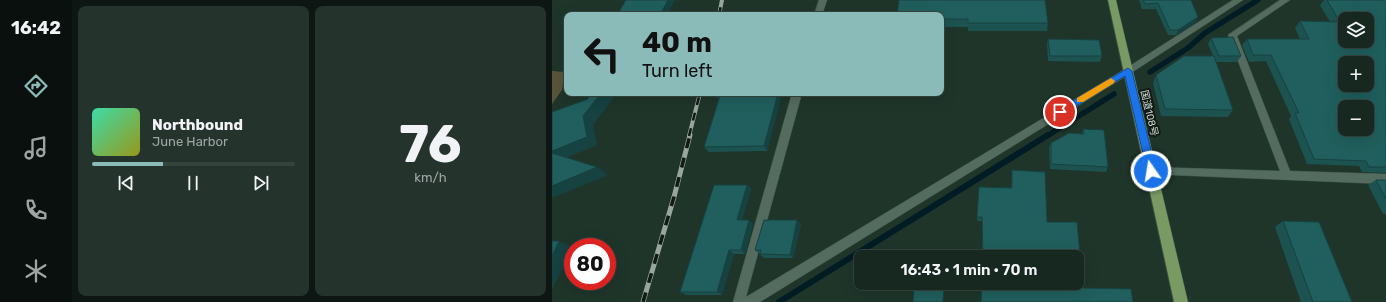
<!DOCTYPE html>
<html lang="en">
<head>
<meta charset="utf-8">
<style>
	body { margin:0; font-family:Rubik,"Noto Sans JP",sans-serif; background:#24342d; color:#f1f3f6; height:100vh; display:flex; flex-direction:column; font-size:15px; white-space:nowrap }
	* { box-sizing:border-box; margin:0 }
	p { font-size:13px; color:#9ea6a5 }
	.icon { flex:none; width:22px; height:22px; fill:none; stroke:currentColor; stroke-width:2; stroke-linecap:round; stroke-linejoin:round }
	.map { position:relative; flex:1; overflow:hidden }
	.sheet { display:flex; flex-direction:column; gap:6px; padding:6px; background:#0d1612; width:480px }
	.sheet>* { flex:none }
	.banner { position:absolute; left:12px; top:12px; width:380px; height:84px; border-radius:8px; box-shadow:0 4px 16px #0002,0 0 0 1px #36443e; background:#8bbbb9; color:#111; overflow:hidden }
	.controls { position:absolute; left:786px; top:12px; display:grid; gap:8px }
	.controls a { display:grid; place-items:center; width:36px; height:36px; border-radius:8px; background:#172820; box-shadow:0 4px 16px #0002,0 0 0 1px #36443e; font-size:20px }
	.speed { position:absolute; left:12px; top:238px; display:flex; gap:8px; font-size:20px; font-weight:700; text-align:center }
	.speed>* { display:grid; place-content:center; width:52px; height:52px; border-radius:50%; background:#172820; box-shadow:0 4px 16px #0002,0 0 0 1px #36443e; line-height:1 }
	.speed .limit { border:6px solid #d22; background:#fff; color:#111 }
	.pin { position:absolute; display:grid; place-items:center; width:34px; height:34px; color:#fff; margin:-17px; border:2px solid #fff; border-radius:50%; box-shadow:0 1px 4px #0007 }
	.me { position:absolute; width:44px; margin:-22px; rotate:347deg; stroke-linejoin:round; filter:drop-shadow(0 0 3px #0008) }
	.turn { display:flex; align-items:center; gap:14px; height:84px; padding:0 12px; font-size:18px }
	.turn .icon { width:52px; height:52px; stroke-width:2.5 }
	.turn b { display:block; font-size:28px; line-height:34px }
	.sheet .widget { flex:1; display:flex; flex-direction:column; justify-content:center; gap:6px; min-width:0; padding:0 14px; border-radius:8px; background:#24342d }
	.sheet .dial { align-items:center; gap:0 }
	.dial b { font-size:52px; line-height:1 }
	.song { display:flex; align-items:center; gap:12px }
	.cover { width:48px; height:48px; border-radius:6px; background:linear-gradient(135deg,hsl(160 70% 55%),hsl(60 70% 35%)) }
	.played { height:4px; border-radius:2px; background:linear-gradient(90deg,#8bbbb9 35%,#36443e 35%) }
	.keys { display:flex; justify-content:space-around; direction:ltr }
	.sheet .tiles { flex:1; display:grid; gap:6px; grid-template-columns:repeat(2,1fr) }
	.trip { position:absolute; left:302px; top:250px; width:230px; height:40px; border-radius:8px; background:#172820; box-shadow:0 4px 16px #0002,0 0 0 1px #36443e; font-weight:600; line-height:40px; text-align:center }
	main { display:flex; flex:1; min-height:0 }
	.tab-bar { display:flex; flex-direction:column; width:72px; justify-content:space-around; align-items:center; background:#09100d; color:#9ea6a5 }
	.tab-bar .icon { width:28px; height:28px }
	.tab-bar .selected { color:#8bbbb9 }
	.tab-bar b { font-size:18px; color:#f1f3f6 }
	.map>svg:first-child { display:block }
</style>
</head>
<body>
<main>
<nav class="tab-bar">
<b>16:42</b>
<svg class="icon selected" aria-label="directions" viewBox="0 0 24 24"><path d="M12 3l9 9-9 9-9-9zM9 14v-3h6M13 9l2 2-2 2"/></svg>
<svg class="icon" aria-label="music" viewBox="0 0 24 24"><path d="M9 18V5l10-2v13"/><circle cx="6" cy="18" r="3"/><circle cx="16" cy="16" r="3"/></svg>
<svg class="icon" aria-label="phone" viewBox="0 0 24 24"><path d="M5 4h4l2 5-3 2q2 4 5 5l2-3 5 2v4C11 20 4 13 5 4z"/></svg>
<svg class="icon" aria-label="climate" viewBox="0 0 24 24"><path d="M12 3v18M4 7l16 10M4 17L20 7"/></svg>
</nav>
<section class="sheet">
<div class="tiles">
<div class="widget">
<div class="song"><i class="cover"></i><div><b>Northbound</b><p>June Harbor</p></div></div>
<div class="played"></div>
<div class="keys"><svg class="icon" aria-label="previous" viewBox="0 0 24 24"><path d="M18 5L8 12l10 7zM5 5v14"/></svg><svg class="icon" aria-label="pause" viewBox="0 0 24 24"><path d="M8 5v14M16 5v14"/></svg><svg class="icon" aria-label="next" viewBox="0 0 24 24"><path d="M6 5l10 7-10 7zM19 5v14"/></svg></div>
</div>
<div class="widget dial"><b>76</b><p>km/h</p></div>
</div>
</section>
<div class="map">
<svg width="834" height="302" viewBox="0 0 834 302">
	<rect width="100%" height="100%" fill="#1f352a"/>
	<polygon fill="#59553a" points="0,71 13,72 10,90 0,104"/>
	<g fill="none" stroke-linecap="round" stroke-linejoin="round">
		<g stroke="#011c25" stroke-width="5.5">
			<polyline points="598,72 636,48 653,33 706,0"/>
			<polyline points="495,136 562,94"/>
		</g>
		<polyline stroke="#011c25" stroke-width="6" points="227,302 496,135"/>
		<g stroke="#3e5148" stroke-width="1">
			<g id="minor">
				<polygon points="267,0 275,0 270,15 262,15"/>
				<polygon points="681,0 691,0 579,73 208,302 181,302 240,93 250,93 194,297 573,69"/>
				<polygon points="728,0 738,0 685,36 738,171 834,174 834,184 595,174 594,171 595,168 599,167 728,171 676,35"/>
			</g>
		</g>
		<g stroke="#3e5148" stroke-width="1">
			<polygon id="trunk" points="556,0 564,0 636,302 622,302"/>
		</g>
		<use href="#minor" fill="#546c5f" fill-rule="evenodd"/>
		<use href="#trunk" fill="#7a9a64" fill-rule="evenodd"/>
		<g stroke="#97a79e" stroke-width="4">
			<g id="rail-far1">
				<polyline points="167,15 170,0"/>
				<polyline points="137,136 148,93"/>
			</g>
		</g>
		<g stroke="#97a79e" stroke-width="5">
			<polyline id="rail" points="91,302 122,197 138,135"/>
		</g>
		<use href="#rail-far1" stroke="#111a15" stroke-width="2.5" stroke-dasharray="8" stroke-linecap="butt"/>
		<use href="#rail" stroke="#111a15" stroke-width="3.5" stroke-dasharray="10" stroke-linecap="butt"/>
	</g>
	<g fill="#1c5250">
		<polygon points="587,0 639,0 644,22 624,35 616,35 604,9 590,9"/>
		<polygon points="772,0 834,0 834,173 810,172 807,166 755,164 737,119 739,116 714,61 697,62 690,45 695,39 748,39 743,28 748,21 778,22 768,5"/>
		<polygon points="389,15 496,23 495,31 416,31 416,27 389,27"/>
		<polygon points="659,38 689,56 685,62 664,62 681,110 676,117 609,116 601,83 604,75 661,56 656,44"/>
		<polygon points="496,39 550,56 548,62 496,61 495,44"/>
		<polygon points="161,93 230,93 215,151 157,152 152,147 167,98 165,98"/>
		<polygon points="531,129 556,167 554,172 498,169 497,148 499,143 530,134"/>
		<polygon points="460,170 493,172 495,222 525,222 531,288 579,289 581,302 429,302 430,284 432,284 432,283 525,283 525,257 431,257 430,221 425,221 427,187 459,188 460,175"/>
		<polygon points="824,180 834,180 834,214 831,214 816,185"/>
		<polygon points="195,185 199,189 190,220 201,224 193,254 182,254 170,295 134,295 128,292"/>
		<polygon points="731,221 800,302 749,302 723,227"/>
		<polygon points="249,224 241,258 212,258 203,250"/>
	</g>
	<g fill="#164241">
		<polygon points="116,0 123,0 115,15 108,15"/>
		<polygon points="646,17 644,22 624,35 626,30"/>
		<polygon points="49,93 65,93 41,125 45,145 9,160 0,154 0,151 31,116"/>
		<polygon points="226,93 230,93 215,151 212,146"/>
		<polygon points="45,167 56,175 0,198 0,186"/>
		<polygon points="195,185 199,189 189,224 185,220"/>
		<polygon points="197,220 201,224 193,254 189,250"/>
		<polygon points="245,220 249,224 241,258 238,255"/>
		<polygon points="7,241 21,248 0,289 0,256"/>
		<polygon points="177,250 182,254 170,295 165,292"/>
	</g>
	<g fill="#205f5d" stroke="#164241" fill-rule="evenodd">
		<polygon points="74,0 116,0 108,15 65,15"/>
		<polygon points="347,0 493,0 496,23 416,23 416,19 389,19 389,15 345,15"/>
		<polygon points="591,0 639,0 646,17 626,30 618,30 606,3 593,4"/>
		<path d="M775,0h59v167h-17l-3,-6 -52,-2 -19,-46h4l-28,-58h-18l-6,-16h62l-9,-18 40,1zM793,19h22v22h-22zM793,63h22v22h-22zM793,107h22v22h-22z"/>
		<polygon points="681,37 689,56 667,56 659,38"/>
		<polygon points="496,39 547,40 550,56 498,56"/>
		<polygon points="632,56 662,56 681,110 613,109 604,75"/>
		<polygon points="37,93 49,93 31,116 35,137 0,151 0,112 36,99"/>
		<polygon points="169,93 226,93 212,146 152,147"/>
		<polygon points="531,129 552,130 556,167 499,164 499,143 517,133 532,134"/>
		<polygon points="0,153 45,167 0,186"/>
		<polygon points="460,170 493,172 495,222 525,222 531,288 579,289 581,302 429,302 430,284 432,284 432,283 525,283 525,257 431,257 430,217 425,217 427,187 460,188"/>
		<polygon points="824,180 834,180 834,199"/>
		<polygon points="162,185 195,185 185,220 197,220 189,250 177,250 165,292 128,292"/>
		<polygon points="212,220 245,220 238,255 208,254 209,250 203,250"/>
		<polygon points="731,221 767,222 800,302 761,302"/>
		<polygon points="0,241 7,241 0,256"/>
		<polygon points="362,286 392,287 391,302 361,302"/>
	</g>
	<polygon fill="#1a73e8" stroke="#114b97" points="576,68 580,71 604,171 599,175 595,171 573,76 511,114 508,115 504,112 505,110"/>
	<polygon fill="#f59e0b" points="559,78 563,81 562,83 531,102 525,102 525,98"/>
	<g text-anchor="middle" stroke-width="4" stroke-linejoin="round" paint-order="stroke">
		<g font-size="10" fill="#cbd8d0" stroke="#111a15">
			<text transform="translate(598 113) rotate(77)" y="4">国道108号</text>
		</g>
	</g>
</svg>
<div class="controls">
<a><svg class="icon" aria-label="layers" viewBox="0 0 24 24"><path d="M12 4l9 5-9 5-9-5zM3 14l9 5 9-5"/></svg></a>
<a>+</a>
<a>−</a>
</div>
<div class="speed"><div class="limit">80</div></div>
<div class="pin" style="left:508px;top:112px;background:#d93025"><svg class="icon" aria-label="arrive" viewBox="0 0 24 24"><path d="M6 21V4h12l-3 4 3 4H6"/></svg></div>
<svg class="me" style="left:599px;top:171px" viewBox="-20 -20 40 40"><circle r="17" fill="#1a73e8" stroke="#fff" stroke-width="3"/><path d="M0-11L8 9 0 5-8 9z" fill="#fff"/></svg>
<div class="trip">16:43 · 1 min · 70 m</div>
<div class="banner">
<div class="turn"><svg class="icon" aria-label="left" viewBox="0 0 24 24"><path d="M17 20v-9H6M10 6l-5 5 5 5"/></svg><div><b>40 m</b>Turn left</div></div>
</div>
</div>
</main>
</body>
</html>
